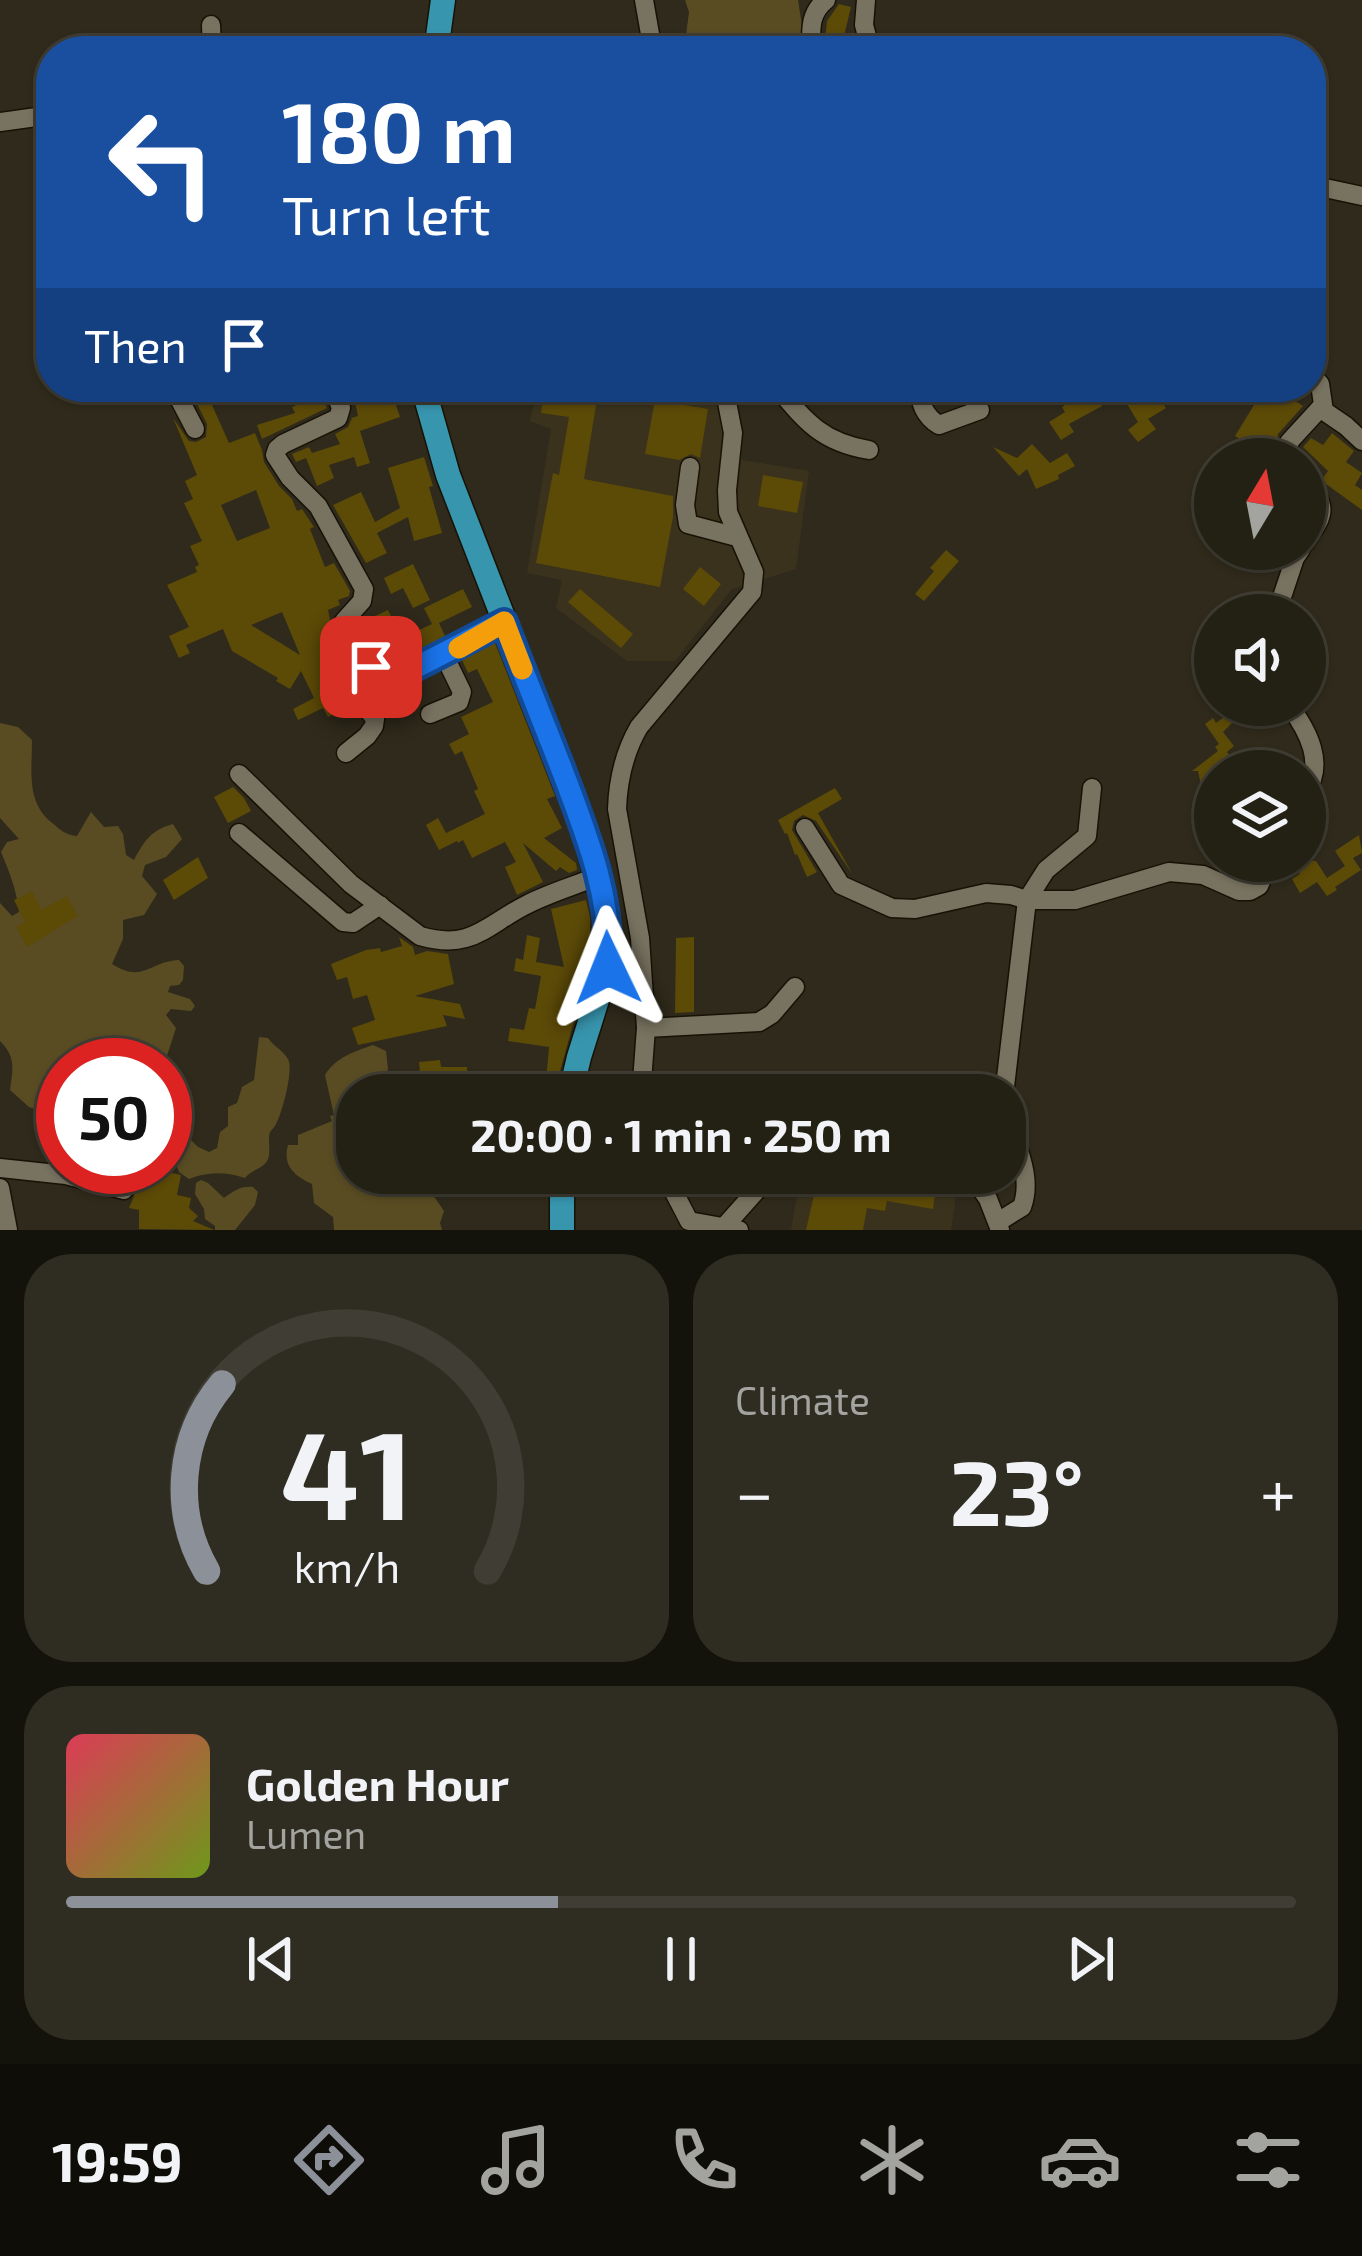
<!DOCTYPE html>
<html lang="en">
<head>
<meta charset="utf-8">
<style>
	body { margin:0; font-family:"Exo 2",sans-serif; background:#2f2d22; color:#f1f3f6; height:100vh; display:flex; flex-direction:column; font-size:45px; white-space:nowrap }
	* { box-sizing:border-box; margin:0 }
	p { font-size:39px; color:#a3a3a0 }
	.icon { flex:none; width:66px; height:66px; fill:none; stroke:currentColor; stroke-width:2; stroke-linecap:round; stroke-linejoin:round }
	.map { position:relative; height:1230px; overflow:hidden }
	.panel { display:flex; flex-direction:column; gap:24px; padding:24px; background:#13120b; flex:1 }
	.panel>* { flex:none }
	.banner { position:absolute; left:36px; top:36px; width:1290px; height:366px; border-radius:48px; box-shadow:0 3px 9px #0004,0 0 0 3px #403e34; background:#1a4fa0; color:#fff; overflow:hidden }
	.needle { width:78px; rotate:10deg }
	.controls { position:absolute; left:1194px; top:438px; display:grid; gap:24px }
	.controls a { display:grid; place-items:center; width:132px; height:132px; border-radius:50%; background:#232014; box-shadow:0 3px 9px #0004,0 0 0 3px #403e34; font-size:60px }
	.speed { position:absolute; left:36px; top:1038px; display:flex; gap:24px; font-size:60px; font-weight:700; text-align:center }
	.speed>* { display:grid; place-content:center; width:156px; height:156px; border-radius:50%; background:#232014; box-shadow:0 3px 9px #0004,0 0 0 3px #403e34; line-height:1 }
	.speed .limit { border:18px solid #d22; background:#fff; color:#111 }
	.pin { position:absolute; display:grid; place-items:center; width:102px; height:102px; color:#fff; margin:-51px; border-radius:24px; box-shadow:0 6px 18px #0006 }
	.me { position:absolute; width:132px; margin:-66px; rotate:358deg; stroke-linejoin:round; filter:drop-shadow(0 0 9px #0008) }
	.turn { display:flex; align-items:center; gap:42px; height:252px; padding:0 48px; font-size:54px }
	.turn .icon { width:156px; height:156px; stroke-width:2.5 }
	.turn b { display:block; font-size:84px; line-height:102px }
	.then { display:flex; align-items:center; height:114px; padding:0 48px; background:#0003; gap:24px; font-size:45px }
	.big { font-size:90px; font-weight:700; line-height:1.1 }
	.panel .tile { flex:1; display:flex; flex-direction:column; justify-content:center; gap:18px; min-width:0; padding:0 42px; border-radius:48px; background:#2f2d22 }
	.panel .dial { align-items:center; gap:0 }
	.dial svg { height:312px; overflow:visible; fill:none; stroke:#403e34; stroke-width:7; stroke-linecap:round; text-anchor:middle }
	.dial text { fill:#f1f3f6; stroke:none }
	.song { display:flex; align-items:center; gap:36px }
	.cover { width:144px; height:144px; border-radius:18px; background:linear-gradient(135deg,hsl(350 70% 55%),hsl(80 70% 35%)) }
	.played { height:12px; border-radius:6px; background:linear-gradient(90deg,#8c9099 40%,#403e34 40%) }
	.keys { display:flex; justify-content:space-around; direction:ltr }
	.heat { display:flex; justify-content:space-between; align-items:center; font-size:66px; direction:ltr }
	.panel .tiles { flex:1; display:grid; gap:24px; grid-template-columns:1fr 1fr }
	.tile:last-child { grid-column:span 2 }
	.trip { position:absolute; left:336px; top:1074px; width:690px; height:120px; border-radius:48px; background:#232014; box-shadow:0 3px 9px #0004,0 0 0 3px #403e34; font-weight:700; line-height:120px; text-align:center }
	.menu { display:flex; height:192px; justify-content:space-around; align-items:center; background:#0e0d08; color:#a3a3a0 }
	.menu .icon { width:84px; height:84px }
	.menu .on { color:#8c9099 }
	.menu b { font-size:54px; color:#f1f3f6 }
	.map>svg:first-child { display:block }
</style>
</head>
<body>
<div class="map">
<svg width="1362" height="1230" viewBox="0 0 1362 1230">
	<rect width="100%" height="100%" fill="#2f2a1b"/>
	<g fill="#3a321c">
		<polygon points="537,387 726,387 742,460 809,471 796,569 732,589 675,661 627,661 556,608 562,580 527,573 551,429 530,421"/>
		<polygon points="801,1173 911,1173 910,1179 957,1188 951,1230 791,1230"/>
	</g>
	<g fill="#594c23">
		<polygon points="685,0 798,0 806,51 684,51 689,12"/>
		<path d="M0,723l18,4 14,13c0,30 -6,61 19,82 10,8 14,13 26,14l14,-24 13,15 14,-1 5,8 3,21 8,5c10,-19 17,-30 39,-36l9,15 -16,18 -21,8 -3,11 15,18 -13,21 -21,5v19l-11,25c31,20 38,-3 67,-4l5,6 -1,14 -4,5 -9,1 -2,6 22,7 5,7 -4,5 -20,-2 -5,6 10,13 -12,37h-101v24l-19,-2 -1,20 -6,3 -8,-3 -19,-17c3,-22 6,-33 -10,-49v-138l12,13 7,-4c-2,-21 -10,-41 -18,-60l6,-10 12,-3 -19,-21z"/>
		<path d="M259,1037l9,1c6,9 15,12 20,21 6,10 -6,55 -12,65 -1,3 -4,5 -6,8 -3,8 2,21 -3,29 -5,8 -16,9 -22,17 -20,-7 -39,-6 -56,1l-10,-7 -7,-19 -7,-1v-48l19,7 5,13 -1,13 10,10 11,5 8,-4 3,-16 8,-6v-19l9,-4 5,-16 12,-7z"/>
		<path d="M373,1045l13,6 2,18 -9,26h-22v78h79l1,7 -4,15 11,16 -4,12 2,7h-108l-1,-13 -19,-14 -2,-19c-17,-8 -30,-18 -24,-39h10v-10l34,-14 -2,-5 4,-1 -9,-40c11,-18 29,-23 48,-30z"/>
		<path d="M201,1180l7,3 16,15c10,-7 16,-12 29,-11l5,5 -3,13 -20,25h-20v-4l-10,-7 -1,-10 -9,-15 1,-11z"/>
	</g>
	<g fill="#5c4a07" fill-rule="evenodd">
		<polygon points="839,4 851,7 844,36 835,34 834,51 824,51 827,21"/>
		<path d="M197,387h7l25,56 26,-10 7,17 2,12 15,24 13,13 5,12 5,-2 12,18 -4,2 15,38 9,-4 16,28 -1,5 -11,4 2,5 -12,5 6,29 22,31 -24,14 12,25 -16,8 -5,-9 -25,12 -5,-11 21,-11 -13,-27 -11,18 -14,-8 2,-3 -46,-27 -9,-22 -37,16 4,8 -11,5 -10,-22 20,-9 -22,-42 30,-13 -2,-5 4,-2 -9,-19 12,-5 -18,-38 9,-4 -8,-18 12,-6 -24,-57 16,23 7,1 10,-5 1,-13 -17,-34zM256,490l14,38 -33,13 -16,-36zM282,612l18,43 -49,-30z"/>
		<polygon points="352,387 390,387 400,417 360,431 370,463 357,467 354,457 329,465 334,478 317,486 306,458 296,462 292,454 309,447 312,453 340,444 335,434 348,427 352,418 358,416"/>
		<polygon points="545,387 599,387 584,479 673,496 673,517 660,587 536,563 553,473 559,475 569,417 541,413"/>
		<polygon points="1093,387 1102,406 1069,424 1074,432 1061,440 1049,422 1065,412 1062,407"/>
		<polygon points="1265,387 1284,387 1281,392 1303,406 1278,434 1276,450 1279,459 1274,459 1266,452 1262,459 1257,459 1251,455 1255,449 1235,436"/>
		<polygon points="321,394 327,408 262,439 257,425 295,413 292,407"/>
		<polygon points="1144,394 1148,400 1157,394 1166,408 1148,419 1156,429 1138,442 1128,430 1138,422 1127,404"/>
		<polygon points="655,400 708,409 700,458 691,454 679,460 645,454"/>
		<polygon points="1332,433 1354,451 1346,462 1362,473 1355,485 1362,490 1362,510 1326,484 1323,478 1328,471 1303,447 1311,438 1323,445"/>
		<polygon points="1032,444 1050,463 1067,453 1075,466 1058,475 1059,479 1036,489 1027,469 1019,476 993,447 1017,458"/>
		<polygon points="424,457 433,486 429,487 442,533 414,541 408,517 377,533 387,553 366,563 333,505 361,492 375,522 400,508 388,468"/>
		<polygon points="763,475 803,482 797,513 758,506"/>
		<polygon points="946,550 959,561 924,601 915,594 934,571 930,568"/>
		<polygon points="413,564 430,600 413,608 403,588 391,594 384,578"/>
		<polygon points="700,567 721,584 704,606 683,589"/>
		<polygon points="463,589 472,607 439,623 446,638 414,654 399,659 388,637 384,639 373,617 388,610 402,638 432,624 424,608"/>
		<polygon points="580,589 633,634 621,648 568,602"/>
		<polygon points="495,643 555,796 547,799 562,828 544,838 576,863 577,870 569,873 560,867 556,871 523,843 543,882 517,895 505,867 516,862 505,842 472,858 463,840 458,843 457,841 439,850 426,825 438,818 446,833 485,814 474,791 478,789 462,751 455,755 449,744 469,734 461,717 493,702 477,669 468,673 462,660"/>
		<polygon points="1227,705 1250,705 1223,732 1234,746 1227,752 1241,771 1211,771 1215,794 1203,795 1198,771 1192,771 1218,751 1215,747 1219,744 1205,724 1213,718 1216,723 1232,711"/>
		<polygon points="233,787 244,798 251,811 228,823 214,797"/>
		<polygon points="835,788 842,799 818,813 853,875 816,821 803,815 794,821 792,830 817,872 807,877 797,854 795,855 787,833 785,834 778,820"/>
		<polygon points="1359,835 1362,853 1353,858 1361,870 1335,887 1337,890 1327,896 1317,882 1300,893 1292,879 1300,874 1292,861 1316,861 1327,878 1345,866 1335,851"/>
		<polygon points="198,857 208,878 174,900 163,880"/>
		<polygon points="32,891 41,910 67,896 78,916 27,947 16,927 25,922 14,900"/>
		<polygon points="586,900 590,917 590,958 586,959 582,992 554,1093 545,1091 549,1047 508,1041 510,1028 524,1030 529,1008 535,1009 541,976 514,971 516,958 523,960 527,935 540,938 536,962 564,967 551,909"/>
		<polygon points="399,937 413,947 415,955 427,951 448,954 454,984 415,996 460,1004 465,1019 443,1015 447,1026 358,1045 352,1028 375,1020 367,995 353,999 347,977 337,980 331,964 366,950 380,948 381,952 402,946"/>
		<polygon points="694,937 694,1012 675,1013 676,938"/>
		<polygon points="440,1060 441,1067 467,1067 468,1092 422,1095 419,1062"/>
		<polygon points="143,1167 181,1175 177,1195 191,1198 189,1208 198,1216 193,1221 214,1230 139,1229 139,1210 129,1208 137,1189 140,1190"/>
		<polygon points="819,1173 903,1173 901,1181 936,1187 933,1209 887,1201 885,1211 867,1208 863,1230 806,1230"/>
	</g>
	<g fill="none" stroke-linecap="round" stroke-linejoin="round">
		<g stroke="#171205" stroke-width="21">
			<g id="minor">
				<polyline points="644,0 653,51"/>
				<polyline points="866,0 864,25 871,51"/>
				<polyline points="211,25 212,51"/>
				<path d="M811,51c0,-20 -2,-38 15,-51"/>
				<polyline points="0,122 51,115"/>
				<polyline points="1311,181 1325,188 1362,196"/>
				<polyline points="1311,374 1320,384 1324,411 1346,426 1362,441"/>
				<polyline points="173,387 195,429"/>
				<polyline points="333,387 341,408 338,418 283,444 277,449 275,455 290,478 318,506 364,589 362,601 344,621 345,632 371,667 394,674 419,667 504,623"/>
				<path d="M777,387c29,35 45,55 92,63"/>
				<path d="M919,387c1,16 5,29 20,38l41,-15"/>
				<polyline points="1294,459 1289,450 1289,442 1322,406"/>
				<polyline points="690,467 685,505 688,524 737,537"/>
				<path d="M1305,476c22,34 22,34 0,67"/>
				<polyline points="1276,615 1295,558 1301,549"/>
				<path d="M1289,705c19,26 37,59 16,88"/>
				<polyline points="430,714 459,702 462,692 444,655"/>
				<polyline points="346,753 367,736 374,726 375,719 363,703 371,667"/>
				<path d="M239,774l112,110 69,52c52,15 66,-11 106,-31 23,-12 48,-19 72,-29"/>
				<polyline points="1092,788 1087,836 1046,870 1027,900 1075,900 1169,872 1203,875 1239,891 1250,891 1259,886 1270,861"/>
				<polyline points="805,828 841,885 892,908 915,909 986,893 1011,895 1027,900 1004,1095"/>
				<polyline points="239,833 343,922 353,923 380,905"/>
				<polyline points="646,1028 759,1022 772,1014 795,987"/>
				<path d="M641,1095l5,-67 -6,-90 -23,-129c1,-28 8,-58 22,-82l113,-135 2,-20 -26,-60 -1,-22 6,-57 -9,-46"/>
				<polyline points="0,1168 66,1175 124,1190"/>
				<polyline points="664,1173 689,1221 739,1230"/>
				<polyline points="970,1173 988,1199 1000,1230"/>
				<polyline points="0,1188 8,1230"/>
				<path d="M998,1222l24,-15c13,-35 -12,-70 -17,-105"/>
				<polyline points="724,1227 772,1173"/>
			</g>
		</g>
		<g stroke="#171205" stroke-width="27">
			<g id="major">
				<polyline points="436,51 443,0"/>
				<polyline points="423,387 448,475 579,813 607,915 607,968 579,1057 570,1095"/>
				<polyline points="562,1173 562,1230"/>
			</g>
		</g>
		<use href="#minor" stroke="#787260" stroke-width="18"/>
		<use href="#major" stroke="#3795ae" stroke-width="24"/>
	</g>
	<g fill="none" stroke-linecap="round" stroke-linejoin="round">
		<g stroke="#114b97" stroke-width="30">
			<path id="route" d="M371,667l23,7 17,-4 93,-48c19,50 39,99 58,148 24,63 51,130 46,198"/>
		</g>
		<use href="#route" stroke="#1a73e8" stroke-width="21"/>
		<polyline stroke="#f59e0b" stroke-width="21" points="459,648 504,622 522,669"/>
	</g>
</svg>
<div class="controls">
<a><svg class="needle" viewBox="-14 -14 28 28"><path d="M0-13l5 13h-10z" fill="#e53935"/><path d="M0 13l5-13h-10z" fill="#a3a3a0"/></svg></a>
<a><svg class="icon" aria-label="sound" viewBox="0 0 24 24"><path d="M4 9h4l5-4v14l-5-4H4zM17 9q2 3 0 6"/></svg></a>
<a><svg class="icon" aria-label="layers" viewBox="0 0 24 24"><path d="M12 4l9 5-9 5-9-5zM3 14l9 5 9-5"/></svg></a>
</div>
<div class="speed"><div class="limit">50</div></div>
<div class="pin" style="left:371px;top:667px;background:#d93025"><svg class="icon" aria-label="arrive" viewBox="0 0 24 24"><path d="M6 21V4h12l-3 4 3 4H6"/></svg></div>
<svg class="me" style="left:608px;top:968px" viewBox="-20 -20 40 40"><path d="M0-17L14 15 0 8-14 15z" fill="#1a73e8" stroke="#fff" stroke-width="4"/></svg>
<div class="trip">20:00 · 1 min · 250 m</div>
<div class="banner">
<div class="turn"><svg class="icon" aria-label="left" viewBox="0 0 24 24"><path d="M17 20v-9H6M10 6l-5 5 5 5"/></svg><div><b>180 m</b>Turn left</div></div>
<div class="then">Then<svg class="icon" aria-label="arrive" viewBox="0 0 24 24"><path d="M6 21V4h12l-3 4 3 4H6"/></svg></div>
</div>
</div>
<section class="panel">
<div class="tiles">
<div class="tile dial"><svg viewBox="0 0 100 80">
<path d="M14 69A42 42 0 1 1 86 69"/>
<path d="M14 69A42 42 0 0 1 18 21" stroke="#8c9099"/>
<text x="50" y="56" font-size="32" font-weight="700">41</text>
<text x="50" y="72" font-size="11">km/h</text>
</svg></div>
<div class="tile"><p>Climate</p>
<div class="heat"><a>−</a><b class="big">23°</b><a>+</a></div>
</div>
<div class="tile">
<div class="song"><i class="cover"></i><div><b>Golden Hour</b><p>Lumen</p></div></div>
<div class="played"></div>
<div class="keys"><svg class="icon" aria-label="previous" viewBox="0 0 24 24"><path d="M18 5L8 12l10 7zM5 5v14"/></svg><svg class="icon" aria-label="pause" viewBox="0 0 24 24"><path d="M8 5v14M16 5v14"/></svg><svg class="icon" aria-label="next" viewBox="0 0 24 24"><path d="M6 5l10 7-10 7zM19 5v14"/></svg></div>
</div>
</div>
</section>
<nav class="menu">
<b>19:59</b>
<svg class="icon on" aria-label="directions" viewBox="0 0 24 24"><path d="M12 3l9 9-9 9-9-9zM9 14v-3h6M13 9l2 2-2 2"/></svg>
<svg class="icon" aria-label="music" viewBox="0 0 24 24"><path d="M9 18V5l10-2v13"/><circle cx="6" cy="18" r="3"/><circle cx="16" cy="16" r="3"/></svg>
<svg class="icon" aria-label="phone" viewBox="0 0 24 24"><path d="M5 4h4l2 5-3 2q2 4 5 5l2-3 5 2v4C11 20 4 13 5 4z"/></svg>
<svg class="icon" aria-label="climate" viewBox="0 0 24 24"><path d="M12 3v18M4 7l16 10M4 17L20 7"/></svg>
<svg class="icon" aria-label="car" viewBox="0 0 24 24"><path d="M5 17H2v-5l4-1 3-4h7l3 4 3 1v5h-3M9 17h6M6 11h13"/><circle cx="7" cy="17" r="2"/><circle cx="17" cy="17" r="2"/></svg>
<svg class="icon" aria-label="filters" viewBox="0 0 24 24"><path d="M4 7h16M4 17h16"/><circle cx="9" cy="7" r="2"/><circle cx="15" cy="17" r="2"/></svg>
</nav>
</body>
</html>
